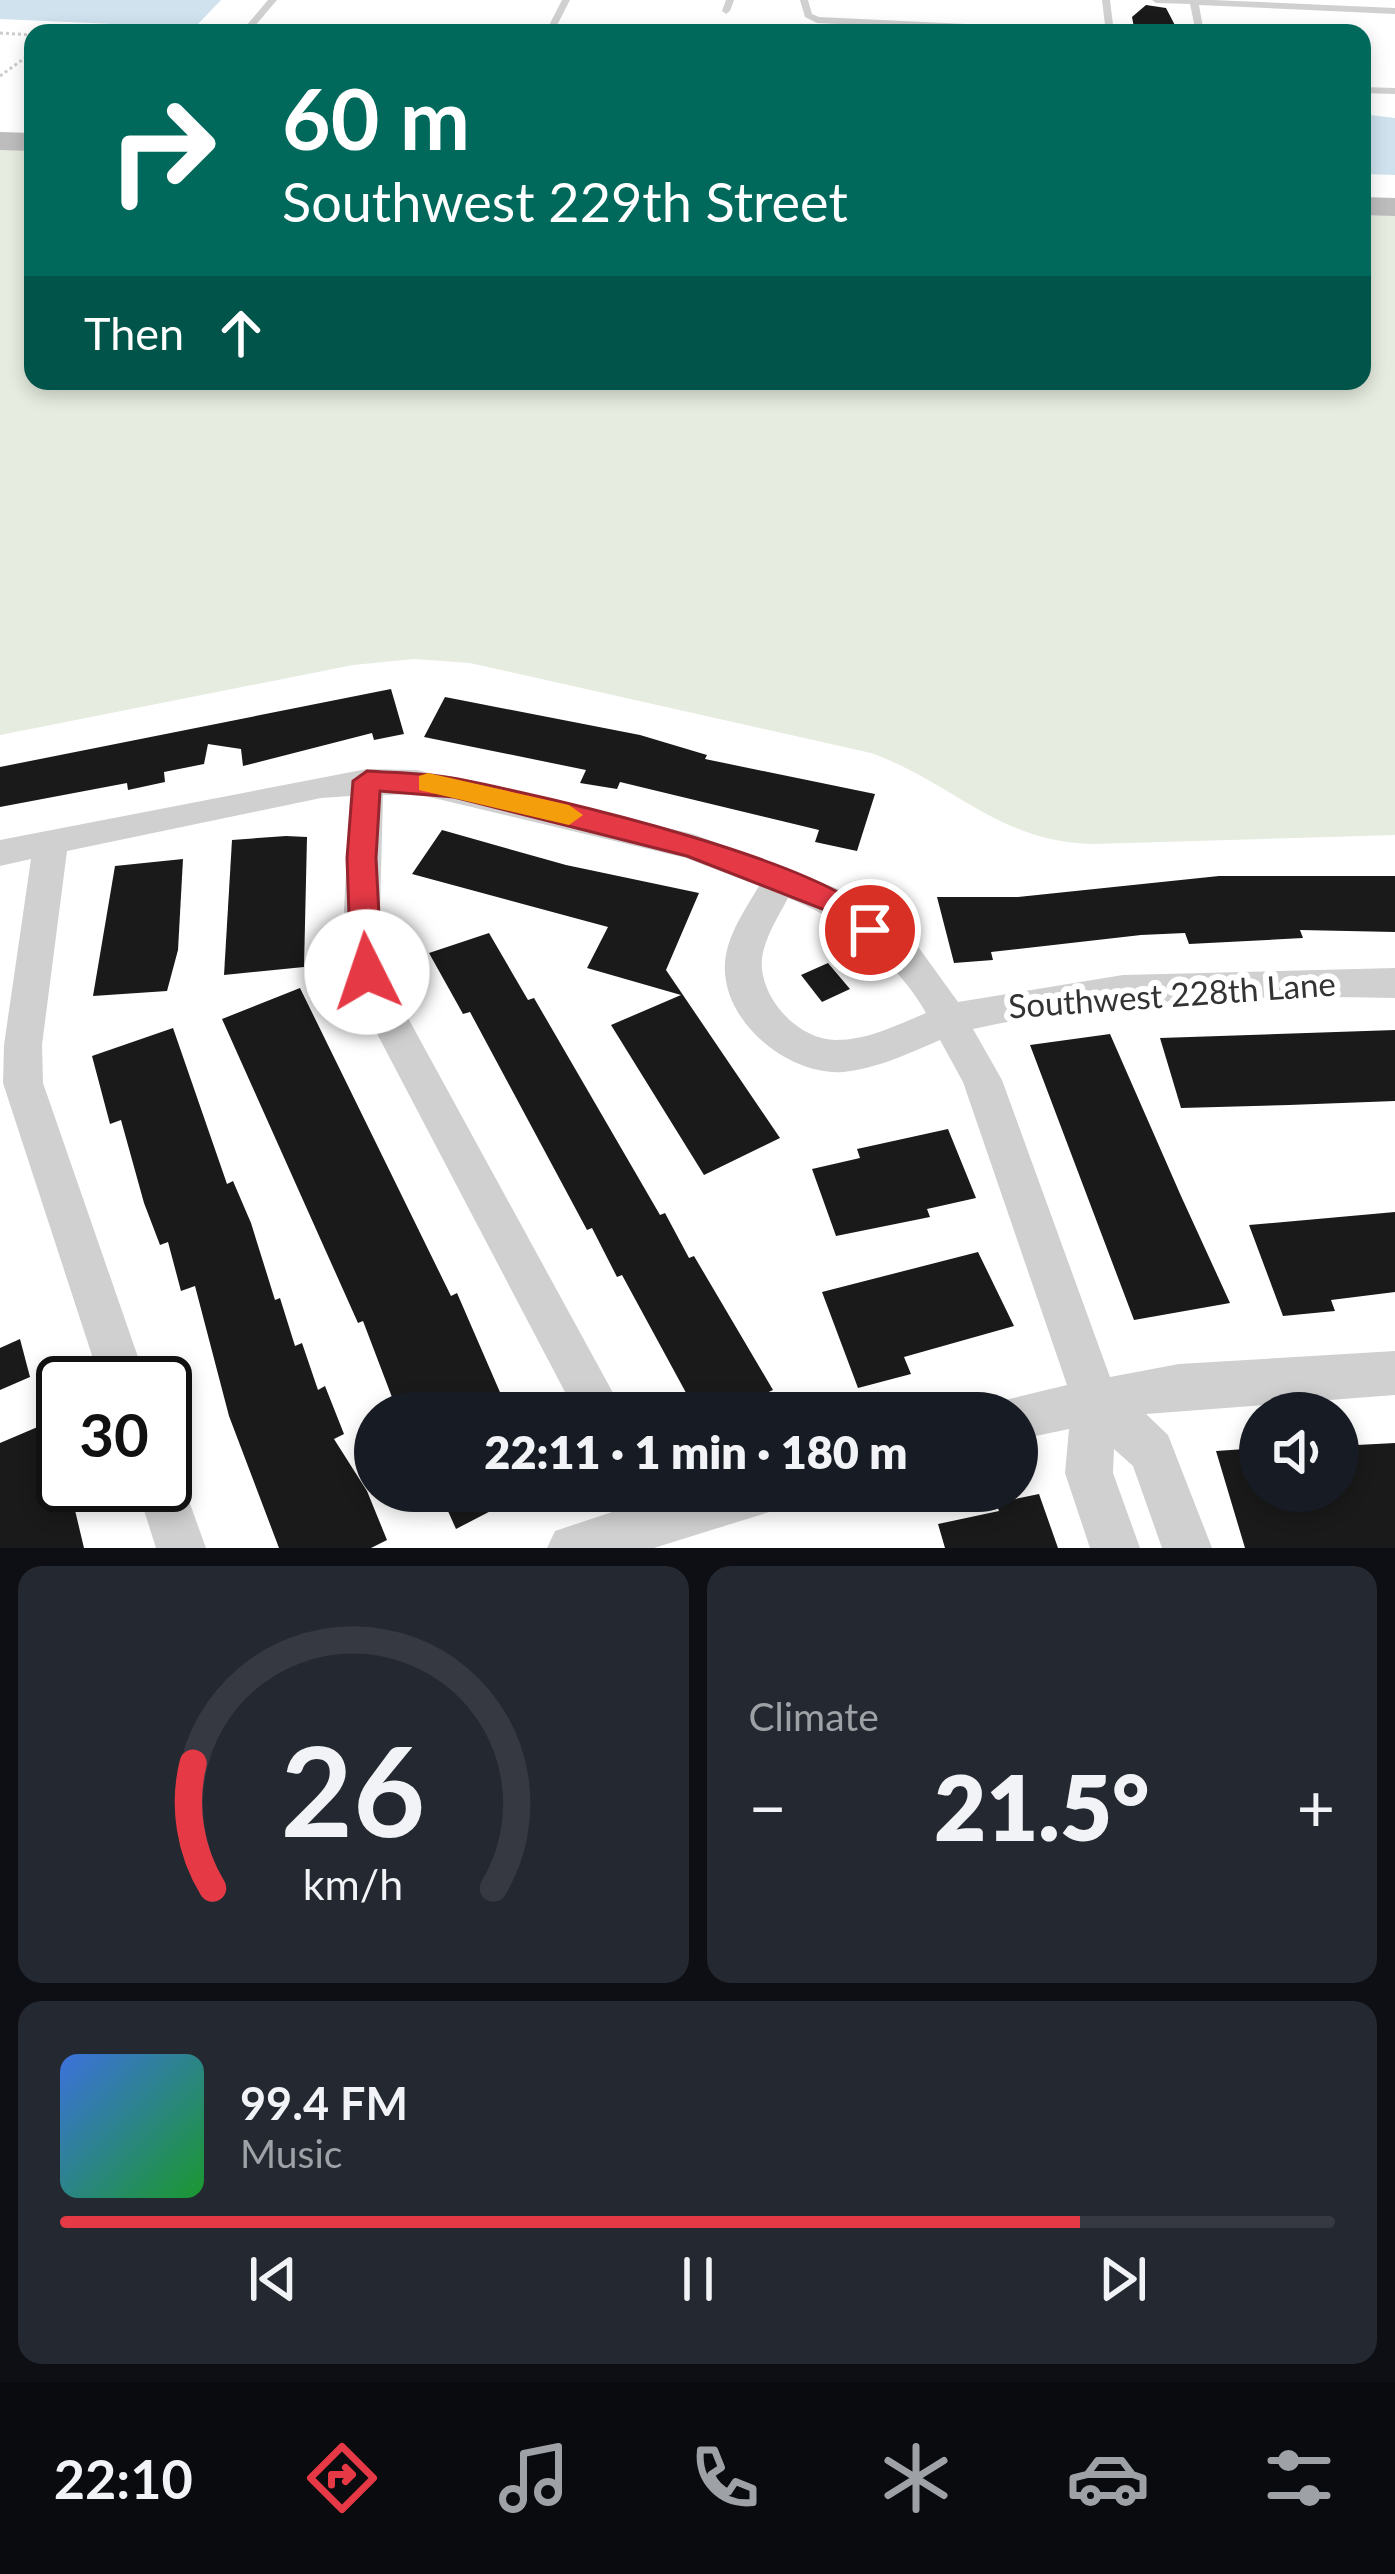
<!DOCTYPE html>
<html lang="en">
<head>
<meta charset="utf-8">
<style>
	body { margin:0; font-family:Lato,sans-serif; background:#242831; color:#f1f3f6; height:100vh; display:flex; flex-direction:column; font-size:45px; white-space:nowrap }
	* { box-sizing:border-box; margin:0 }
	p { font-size:39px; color:#9ea1a6 }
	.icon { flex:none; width:66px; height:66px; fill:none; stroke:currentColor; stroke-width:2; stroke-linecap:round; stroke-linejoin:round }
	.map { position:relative; height:1548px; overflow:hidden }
	.sheet { display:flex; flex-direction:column; gap:18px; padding:18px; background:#0d0f14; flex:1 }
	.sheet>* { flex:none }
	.hud { position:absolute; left:24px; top:24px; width:1347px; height:366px; border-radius:24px; box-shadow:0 6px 18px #0003; background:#00695c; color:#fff; overflow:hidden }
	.buttons { position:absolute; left:1239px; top:1392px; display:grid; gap:24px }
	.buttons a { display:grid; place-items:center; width:120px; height:120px; border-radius:50%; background:#171b24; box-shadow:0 6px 18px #0003; font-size:60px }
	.speed { position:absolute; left:36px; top:1356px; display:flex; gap:24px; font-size:60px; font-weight:700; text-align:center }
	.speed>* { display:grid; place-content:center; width:156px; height:156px; border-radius:50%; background:#171b24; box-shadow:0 6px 18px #0003; line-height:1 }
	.speed .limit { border:6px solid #111; border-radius:18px; background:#fff; color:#111 }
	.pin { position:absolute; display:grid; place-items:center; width:102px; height:102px; color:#fff; margin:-51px; border:6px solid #fff; border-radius:50%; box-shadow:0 3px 12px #0007 }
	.me { position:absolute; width:132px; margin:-66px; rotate:356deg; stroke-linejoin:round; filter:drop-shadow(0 0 9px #0008) }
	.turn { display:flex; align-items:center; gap:42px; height:252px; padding:0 60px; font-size:54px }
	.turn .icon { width:156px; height:156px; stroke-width:2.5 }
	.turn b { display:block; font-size:84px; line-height:102px }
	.then { display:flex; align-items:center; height:114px; padding:0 60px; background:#0003; gap:24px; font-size:45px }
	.big { font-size:90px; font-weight:800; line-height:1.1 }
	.sheet .widget { flex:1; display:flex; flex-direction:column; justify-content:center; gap:18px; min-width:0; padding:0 42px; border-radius:24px; background:#242831 }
	.sheet .dial { align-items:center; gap:0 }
	.dial svg { height:312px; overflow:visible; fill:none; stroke:#363941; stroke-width:7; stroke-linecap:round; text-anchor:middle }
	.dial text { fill:#f1f3f6; stroke:none }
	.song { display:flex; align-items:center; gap:36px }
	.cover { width:144px; height:144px; border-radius:18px; background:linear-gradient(135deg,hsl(220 70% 55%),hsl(130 70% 35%)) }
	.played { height:12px; border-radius:6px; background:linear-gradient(90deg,#e63946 80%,#363941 80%) }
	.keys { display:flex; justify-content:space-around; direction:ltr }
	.heat { display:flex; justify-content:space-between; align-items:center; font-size:66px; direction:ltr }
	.sheet .tiles { flex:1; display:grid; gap:18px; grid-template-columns:1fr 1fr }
	.widget:last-child { grid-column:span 2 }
	.trip { position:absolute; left:354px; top:1392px; width:684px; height:120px; border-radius:60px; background:#171b24; box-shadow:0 6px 18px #0003; font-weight:800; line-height:120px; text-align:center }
	.tabs { display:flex; height:192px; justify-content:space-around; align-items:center; background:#090b0e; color:#9ea1a6 }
	.tabs .icon { width:84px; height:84px }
	.tabs .current { color:#e63946 }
	.tabs b { font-size:54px; color:#f1f3f6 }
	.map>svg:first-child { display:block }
</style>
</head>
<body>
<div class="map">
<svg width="1395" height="1548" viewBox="0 0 1395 1548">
	<rect width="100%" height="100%" fill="#fff"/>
	<path fill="#e6ecdf" d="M0,145l33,1v235h1329v-170l33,1v623l-302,9c-95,-2 -137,-60 -222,-91l-401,-90 -56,-4 -61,6 -353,70z"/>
	<g fill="#cfe2ee">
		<polygon points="0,0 221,0 198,24 182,27 0,19"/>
		<polygon points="1362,114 1395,118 1395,175 1362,174"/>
	</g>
	<g fill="#1a1a1a">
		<polygon points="1146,5 1166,8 1179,33 1135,33 1132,17"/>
		<polygon points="391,689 404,734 374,740 372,733 243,766 241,749 208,744 204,764 164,772 165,782 128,790 127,783 0,807 0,767"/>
		<polygon points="445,697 640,735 707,755 705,759 875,794 857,851 815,842 819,830 620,782 617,789 580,783 586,770 424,737"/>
		<polygon points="442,830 566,865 699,893 666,970 780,1138 704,1175 611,1025 681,995 587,968 608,927 412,874"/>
		<polygon points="286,836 307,837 304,967 224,975 232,840"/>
		<polygon points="183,859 178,950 167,991 93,996 115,866"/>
		<polygon points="1219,876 1395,876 1395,932 1300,930 1303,938 1189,944 1185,933 1141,935 991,952 993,960 954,963 937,897 1018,897"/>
		<polygon points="489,933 528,1000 534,998 660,1215 665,1213 689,1258 694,1256 773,1390 722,1413 697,1413 622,1275 617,1277 592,1228 587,1230 470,1012 463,1014 429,953"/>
		<polygon points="828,963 850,989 822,1002 801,975"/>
		<polygon points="300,988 451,1296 457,1293 509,1413 398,1413 363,1321 358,1323 222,1019"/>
		<polygon points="173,1028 227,1184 233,1181 251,1223 275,1300 280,1298 295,1346 302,1343 318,1390 325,1386 344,1434 334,1439 367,1491 387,1540 371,1548 279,1548 229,1416 195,1286 181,1291 168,1242 160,1245 144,1203 121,1120 110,1124 92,1056"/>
		<polygon points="1395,1030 1395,1101 1289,1105 1181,1108 1160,1038"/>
		<polygon points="1110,1034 1181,1196 1230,1303 1134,1320 1030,1045"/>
		<polygon points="948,1129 976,1198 927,1209 930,1217 836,1236 812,1169 860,1158 857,1149"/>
		<polygon points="1395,1212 1395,1292 1331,1300 1335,1311 1283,1316 1249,1225"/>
		<polygon points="978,1252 1014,1326 904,1357 911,1374 858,1388 822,1292"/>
		<polygon points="20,1339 30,1377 0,1390 0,1348"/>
		<polygon points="54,1420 63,1485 69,1485 84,1548 0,1548 0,1443"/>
		<polygon points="1395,1443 1395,1548 1245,1548 1216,1451 1260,1448 1260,1491 1338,1491 1338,1446"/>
		<polygon points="439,1491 529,1491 456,1529"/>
		<polygon points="1039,1494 1058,1548 945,1548 938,1524 999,1511 996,1503"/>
	</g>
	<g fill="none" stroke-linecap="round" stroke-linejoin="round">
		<g stroke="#cdcdcd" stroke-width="3" stroke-dasharray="3 3" stroke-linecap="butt">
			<polyline points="0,33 33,35"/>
			<polyline points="0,76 33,52"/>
		</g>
		<g fill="#d0d0d0" fill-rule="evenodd">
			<polygon points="268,0 277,0 249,33 240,33"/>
			<polygon points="562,0 570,0 553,33 545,33"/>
			<polygon points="726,0 734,0 730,11 726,14 722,11"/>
			<polygon points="800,0 808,0 812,14 819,17 1092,30 1096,33 1036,33 817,23 805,17"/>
			<polygon points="1102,0 1110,0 1114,33 1106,33"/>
			<polygon points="1152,0 1212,0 1395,8 1395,14 1199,5 1204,33 1196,33 1190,4 1156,3"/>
			<polygon points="1362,87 1395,88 1395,94 1362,93"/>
		</g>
		<g fill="#d0d0d0" fill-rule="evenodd">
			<path d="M367,769l50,1 276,64 99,37 56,22 71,55 39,54 165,-27 272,-7v30c-142,-3 -283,0 -422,31l29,51 108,297 69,-13 216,-13v44l-249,19 22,21 44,113h-50l-29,-82 -19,-17 -1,24 27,75h-50l-25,-75 4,-44 -52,11v-27h-21l5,-12 66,-16 -104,-303 -23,-42c-30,13 -64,29 -97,32 -55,4 -122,-51 -118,-109 2,-28 20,-53 34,-77l-73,-28 -269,-64 -34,1 -3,115 10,75 234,428h-48l-224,-427 -8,-76 6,-114 -29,2 -254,53 -25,194 1,38 104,300h-46l-98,-300 1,-38 27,-186 -31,7v-26zM788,898c54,21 110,64 138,115 -29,12 -58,27 -90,27 -38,0 -78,-43 -74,-82 3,-21 16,-41 26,-60z"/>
			<polygon points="165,1463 177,1468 206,1548 156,1548 136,1485 165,1485"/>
			<polygon points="606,1491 654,1491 656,1499 683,1491 789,1491 782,1508 654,1548 547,1548 555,1531 612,1512"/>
		</g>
		<g fill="#bdbdbd" fill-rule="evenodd">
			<polygon points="0,132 33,133 33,151 0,150"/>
			<polygon points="1362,197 1395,198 1395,216 1362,215"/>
		</g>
	</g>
	<path fill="#e63946" stroke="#96252e" stroke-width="3" d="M367,771c30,2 62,2 91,8 81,16 391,85 427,151l-15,12 -45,-32 -138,-54 -233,-59 -74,-6 -4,67 6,114 -15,12 -16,-12 -4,-114 6,-77z"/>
	<polygon fill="#f59e0b" points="428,773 569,805 583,815 569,825 419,790 419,776"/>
	<g text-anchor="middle" stroke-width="12" stroke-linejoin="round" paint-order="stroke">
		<g font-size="33" fill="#333" stroke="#fff">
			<text transform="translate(1172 995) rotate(-4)" y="12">Southwest 228th Lane</text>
		</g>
	</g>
</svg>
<div class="buttons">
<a><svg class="icon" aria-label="sound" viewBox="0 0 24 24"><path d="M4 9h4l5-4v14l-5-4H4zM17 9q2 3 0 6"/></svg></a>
</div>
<div class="speed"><div class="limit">30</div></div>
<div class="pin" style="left:870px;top:930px;background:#d93025"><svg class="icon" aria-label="arrive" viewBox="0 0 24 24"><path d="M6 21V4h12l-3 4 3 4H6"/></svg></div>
<svg class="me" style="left:367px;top:972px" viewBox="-20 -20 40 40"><circle r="19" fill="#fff"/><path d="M0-13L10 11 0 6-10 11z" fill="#e63946"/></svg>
<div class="trip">22:11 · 1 min · 180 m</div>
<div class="hud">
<div class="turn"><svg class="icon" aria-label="right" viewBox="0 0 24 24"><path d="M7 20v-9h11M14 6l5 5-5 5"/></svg><div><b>60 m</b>Southwest 229th Street</div></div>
<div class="then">Then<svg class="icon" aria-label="ahead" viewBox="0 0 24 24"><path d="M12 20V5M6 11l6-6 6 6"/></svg></div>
</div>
</div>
<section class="sheet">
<div class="tiles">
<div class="widget dial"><svg viewBox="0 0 100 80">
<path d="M14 69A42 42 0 1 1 86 69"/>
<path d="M14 69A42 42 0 0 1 9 37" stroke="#e63946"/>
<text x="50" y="56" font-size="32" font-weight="700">26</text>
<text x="50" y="72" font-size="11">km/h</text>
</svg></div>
<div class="widget"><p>Climate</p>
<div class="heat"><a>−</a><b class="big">21.5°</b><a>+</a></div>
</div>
<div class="widget">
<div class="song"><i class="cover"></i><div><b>99.4 FM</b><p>Music</p></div></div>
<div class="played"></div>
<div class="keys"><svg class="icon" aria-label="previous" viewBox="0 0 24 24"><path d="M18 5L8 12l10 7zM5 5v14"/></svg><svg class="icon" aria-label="pause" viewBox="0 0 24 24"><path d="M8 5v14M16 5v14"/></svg><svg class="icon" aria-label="next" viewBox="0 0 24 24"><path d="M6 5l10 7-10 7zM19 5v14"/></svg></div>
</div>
</div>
</section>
<nav class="tabs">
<b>22:10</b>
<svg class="icon current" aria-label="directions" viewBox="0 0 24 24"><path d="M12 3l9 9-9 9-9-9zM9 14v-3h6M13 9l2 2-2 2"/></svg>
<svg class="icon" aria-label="music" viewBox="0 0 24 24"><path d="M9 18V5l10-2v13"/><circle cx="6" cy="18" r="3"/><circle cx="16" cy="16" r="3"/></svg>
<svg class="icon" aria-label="phone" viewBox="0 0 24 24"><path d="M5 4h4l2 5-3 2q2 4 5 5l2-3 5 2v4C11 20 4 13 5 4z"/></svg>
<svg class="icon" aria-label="climate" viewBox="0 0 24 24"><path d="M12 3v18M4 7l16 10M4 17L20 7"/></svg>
<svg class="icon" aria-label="car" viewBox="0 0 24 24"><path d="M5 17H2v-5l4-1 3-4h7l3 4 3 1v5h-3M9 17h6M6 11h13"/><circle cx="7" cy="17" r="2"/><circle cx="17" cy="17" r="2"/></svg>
<svg class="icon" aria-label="filters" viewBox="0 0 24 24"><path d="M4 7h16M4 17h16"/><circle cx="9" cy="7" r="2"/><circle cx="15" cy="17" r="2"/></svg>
</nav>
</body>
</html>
